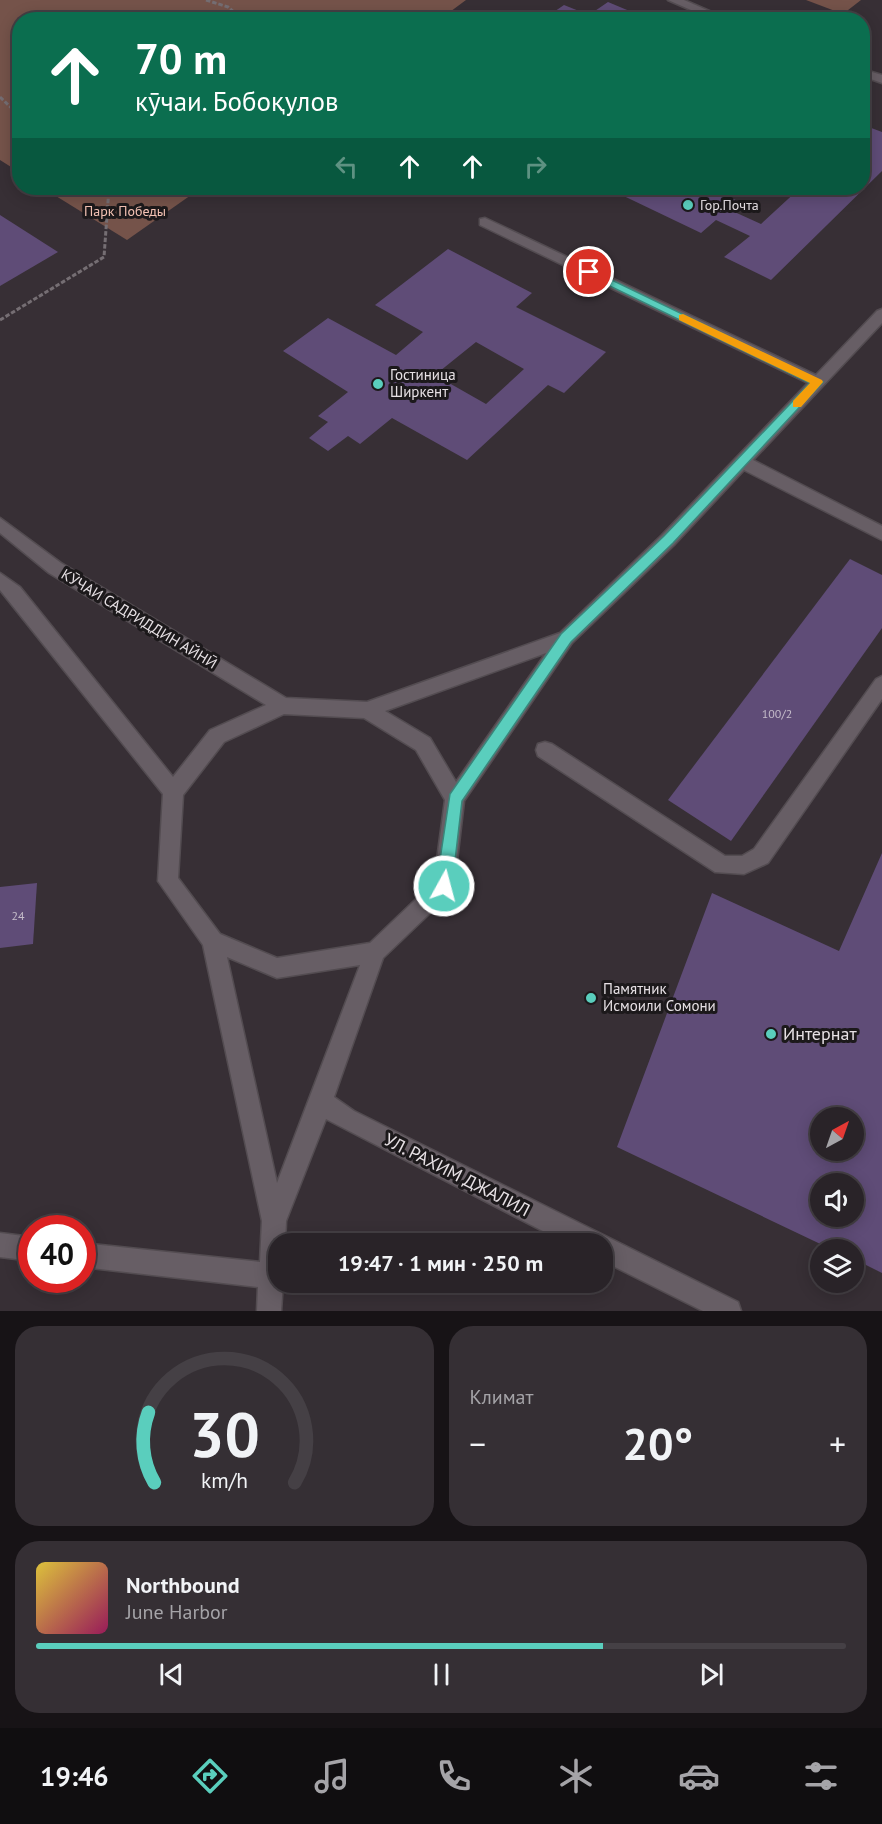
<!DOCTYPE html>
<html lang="ru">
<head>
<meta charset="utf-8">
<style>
	body { margin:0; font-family:"PT Sans",sans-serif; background:#352f34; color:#f1f3f6; height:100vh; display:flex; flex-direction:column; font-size:22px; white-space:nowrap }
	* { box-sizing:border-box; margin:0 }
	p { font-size:20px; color:#a5a4a8 }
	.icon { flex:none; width:33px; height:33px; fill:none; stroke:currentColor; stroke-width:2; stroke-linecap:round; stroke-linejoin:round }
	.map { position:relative; height:1311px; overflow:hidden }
	.drawer { display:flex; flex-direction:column; gap:15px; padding:15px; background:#171316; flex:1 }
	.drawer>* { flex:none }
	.guide { position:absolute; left:12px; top:12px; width:858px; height:183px; border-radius:24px; box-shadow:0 3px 15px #0003,0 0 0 2px #454045; background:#0b6e4f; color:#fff; overflow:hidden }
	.needle { width:39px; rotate:40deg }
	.fabs { position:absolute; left:810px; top:1107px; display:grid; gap:12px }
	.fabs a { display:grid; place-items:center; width:54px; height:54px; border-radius:50%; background:#292328; box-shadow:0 3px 15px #0003,0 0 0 2px #454045; font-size:30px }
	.speed { position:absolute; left:18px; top:1215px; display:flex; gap:12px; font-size:30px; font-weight:700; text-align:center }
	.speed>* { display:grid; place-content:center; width:78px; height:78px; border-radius:50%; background:#292328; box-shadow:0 3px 15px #0003,0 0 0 2px #454045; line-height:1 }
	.speed .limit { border:9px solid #d22; background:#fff; color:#111 }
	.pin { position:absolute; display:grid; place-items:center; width:51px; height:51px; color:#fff; margin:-26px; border:3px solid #fff; border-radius:50%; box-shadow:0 2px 6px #0007 }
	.me { position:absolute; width:66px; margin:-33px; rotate:7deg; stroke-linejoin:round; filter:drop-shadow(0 0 4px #0008) }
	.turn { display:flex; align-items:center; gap:21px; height:126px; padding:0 24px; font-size:27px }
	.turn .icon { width:78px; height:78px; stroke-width:2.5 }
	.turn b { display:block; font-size:42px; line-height:51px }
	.lanes { display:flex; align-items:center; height:57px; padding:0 24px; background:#0003; justify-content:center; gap:30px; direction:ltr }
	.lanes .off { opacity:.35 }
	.big { font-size:45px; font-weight:700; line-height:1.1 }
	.drawer .widget { flex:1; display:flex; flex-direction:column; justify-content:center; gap:9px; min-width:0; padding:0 21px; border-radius:24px; background:#352f34 }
	.drawer .dial { align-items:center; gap:0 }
	.dial svg { height:156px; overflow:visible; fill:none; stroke:#454045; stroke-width:7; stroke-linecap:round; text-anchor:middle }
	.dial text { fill:#f1f3f6; stroke:none }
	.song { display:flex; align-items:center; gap:18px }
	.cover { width:72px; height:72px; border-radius:9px; background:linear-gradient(135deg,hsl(50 70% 55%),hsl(330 70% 35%)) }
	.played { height:6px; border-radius:3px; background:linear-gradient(90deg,#5acebd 70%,#454045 70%) }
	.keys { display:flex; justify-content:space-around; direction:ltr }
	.heat { display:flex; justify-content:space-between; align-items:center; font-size:33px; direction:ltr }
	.drawer .tiles { flex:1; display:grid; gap:15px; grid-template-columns:1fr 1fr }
	.widget:last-child { grid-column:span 2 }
	.trip { position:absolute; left:268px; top:1233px; width:345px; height:60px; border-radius:24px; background:#292328; box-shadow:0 3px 15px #0003,0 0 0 2px #454045; font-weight:700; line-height:60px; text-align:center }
	.tabs { display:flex; height:96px; justify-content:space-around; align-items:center; background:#100e10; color:#a5a4a8 }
	.tabs .icon { width:42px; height:42px }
	.tabs .on { color:#5acebd }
	.tabs b { font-size:27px; color:#f1f3f6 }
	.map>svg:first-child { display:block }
</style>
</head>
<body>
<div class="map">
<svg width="882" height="1311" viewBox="0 0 882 1311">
	<rect width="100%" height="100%" fill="#372f35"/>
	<g fill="#75534a">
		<polygon points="0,0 466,0 439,20 20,20 19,172 0,160"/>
		<polygon points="806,0 861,0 843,14"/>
		<polygon points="43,188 201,188 127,240"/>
	</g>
	<g fill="#5f4c77" fill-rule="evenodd">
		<polygon points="608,2 651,20 542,20 564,5 589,15"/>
		<polygon points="866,126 882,132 882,171 771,280 724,257 750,236 716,220 701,233 607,188 709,188 738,201 728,209 761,224 800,188 862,188 862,129"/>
		<polygon points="0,215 58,252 0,286"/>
		<path d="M448,249l84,44 -16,14 90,45 -42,41 -16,-8 -81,75 -75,-42 -32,26 -12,-8 -20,15 -19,-13 19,-16 -10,-6 30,-24 -65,-41 45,-33 68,37 27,-23 -48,-27zM476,342l48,27 -38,35 -51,-29z"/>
		<polygon points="850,559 882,575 882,628 731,841 668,800"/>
		<path d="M882,853v420l-28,-14v-9h-21l-216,-103 95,-254 127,58zM820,1118h34v32h-34zM820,1184h34v32h-34z"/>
		<polygon points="37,883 33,944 0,948 0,887"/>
	</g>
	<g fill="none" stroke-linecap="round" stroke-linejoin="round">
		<g stroke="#534c51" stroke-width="3">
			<g id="minor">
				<polygon points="668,0 684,0 730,20 714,20"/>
				<polygon points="862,69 882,75 882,83 862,76"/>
				<path d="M485,218l331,157 61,-64 5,-2v14l-129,137 129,66v14l-138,-70 -70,75 -102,98 -108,158 -10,85 -3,7 -68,65 -49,139 20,14 384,191 3,9h-38l-100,-50v-17h-35l-242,-125 -40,102 -1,23h-6v38h4l-2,29h-24l1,-24 -176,-20v-24l178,19 2,-41 -59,-276 -45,-64 5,-87 -163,-204v-17l20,14 153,190 37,-47 56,-25 -217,-132 -49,-40v-15l61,45 225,135 81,4 193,-69 102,-98 146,-152 -328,-158v-6zM546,653l-90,129 -26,-44 -45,-27zM284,714l80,4 52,32 29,50 -11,82 -64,61 -93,15 -57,-24 -42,-56 5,-83 41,-53zM227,957l50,21 83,-13 -83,218z"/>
				<polygon points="882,676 882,699 768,863 744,874 715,872 538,756 536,750 538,744 545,742 552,744 725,856 742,856 754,849 876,679"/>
				<polygon points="0,1233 32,1237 32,1261 0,1257"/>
			</g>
		</g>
		<g stroke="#756e73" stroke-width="3" stroke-dasharray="4.5 2" stroke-linecap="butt">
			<polyline points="206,0 228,7 243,20"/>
			<polyline points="0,97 20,116"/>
			<polyline points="0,320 104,257 109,188"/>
		</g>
		<use href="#minor" fill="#675e65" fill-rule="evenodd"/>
	</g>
	<polygon fill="#5acebd" stroke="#3a867b" stroke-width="1.5" points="589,269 823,382 673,543 571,642 462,801 452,886 449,891 444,893 439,891 436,886 450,794 561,634 664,536 810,383 585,274 584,272"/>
	<polygon fill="#f59e0b" points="683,314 822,380 823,382 801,407 793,407 793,401 810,383 679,320 679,315"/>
	<g fill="#5acebd" stroke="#1c191b" stroke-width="2">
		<circle cx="688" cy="205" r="6"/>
		<circle cx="378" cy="384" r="6"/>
		<circle cx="591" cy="998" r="6"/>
		<circle cx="771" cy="1034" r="6"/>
	</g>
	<g text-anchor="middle" stroke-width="6" stroke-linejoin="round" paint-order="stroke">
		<g font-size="12" fill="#c5bcca">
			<text x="777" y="718">100/2</text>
			<text x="18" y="920">24</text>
		</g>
		<g font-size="14" fill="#e7e1e5" stroke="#1c191b" text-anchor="start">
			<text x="700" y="210">Гор.Почта</text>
		</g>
		<g font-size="14" fill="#f5c3b5" stroke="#1c191b">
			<text x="125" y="216">Парк Победы</text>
		</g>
		<g font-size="15" fill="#e7e1e5" stroke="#1c191b" text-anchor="start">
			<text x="390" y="380">Гостиница<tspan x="390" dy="17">Ширкент</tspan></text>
			<text x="603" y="994">Памятник<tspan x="603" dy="17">Исмоили Сомони</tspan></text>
		</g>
		<g font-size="15" fill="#e7e1e5" stroke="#1c191b">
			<text transform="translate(139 619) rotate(31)" y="5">КӮЧАИ САДРИДДИН АЙНӢ</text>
		</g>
		<g font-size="18" fill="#e7e1e5" stroke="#1c191b" text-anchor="start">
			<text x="783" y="1040">Интернат</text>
		</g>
		<g font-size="18" fill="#e7e1e5" stroke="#1c191b">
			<text transform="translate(457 1175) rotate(27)" y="6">УЛ. РАХИМ ДЖАЛИЛ</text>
		</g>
	</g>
</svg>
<div class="fabs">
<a><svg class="needle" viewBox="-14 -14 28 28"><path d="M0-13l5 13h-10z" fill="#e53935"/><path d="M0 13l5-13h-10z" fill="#a5a4a8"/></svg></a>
<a><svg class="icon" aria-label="sound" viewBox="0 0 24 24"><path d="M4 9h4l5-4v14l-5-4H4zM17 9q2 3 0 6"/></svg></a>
<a><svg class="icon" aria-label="layers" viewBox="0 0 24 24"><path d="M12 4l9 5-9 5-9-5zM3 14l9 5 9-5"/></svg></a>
</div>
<div class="speed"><div class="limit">40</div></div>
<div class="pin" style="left:589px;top:272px;background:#d93025"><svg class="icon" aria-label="arrive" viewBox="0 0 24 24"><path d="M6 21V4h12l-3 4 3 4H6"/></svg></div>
<svg class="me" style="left:444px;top:886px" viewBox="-20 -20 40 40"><circle r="17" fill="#5acebd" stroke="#fff" stroke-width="3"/><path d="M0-11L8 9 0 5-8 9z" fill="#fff"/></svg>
<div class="trip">19:47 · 1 мин · 250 m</div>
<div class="guide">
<div class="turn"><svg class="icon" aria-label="ahead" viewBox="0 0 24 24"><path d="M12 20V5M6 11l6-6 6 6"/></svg><div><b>70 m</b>кӯчаи. Бобоқулов</div></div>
<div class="lanes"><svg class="icon off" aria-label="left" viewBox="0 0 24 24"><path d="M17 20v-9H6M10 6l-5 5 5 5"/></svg><svg class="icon" aria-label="ahead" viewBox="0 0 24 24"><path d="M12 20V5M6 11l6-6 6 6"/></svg><svg class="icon" aria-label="ahead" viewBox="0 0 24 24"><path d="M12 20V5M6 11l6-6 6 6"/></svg><svg class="icon off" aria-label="right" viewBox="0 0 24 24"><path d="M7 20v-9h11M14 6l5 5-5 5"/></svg></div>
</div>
</div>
<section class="drawer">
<div class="tiles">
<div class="widget dial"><svg viewBox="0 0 100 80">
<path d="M14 69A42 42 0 1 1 86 69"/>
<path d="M14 69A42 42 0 0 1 11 33" stroke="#5acebd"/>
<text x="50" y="56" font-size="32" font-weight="700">30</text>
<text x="50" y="72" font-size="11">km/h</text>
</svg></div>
<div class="widget"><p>Климат</p>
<div class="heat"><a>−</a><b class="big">20°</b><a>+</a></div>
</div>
<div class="widget">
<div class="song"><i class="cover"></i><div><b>Northbound</b><p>June Harbor</p></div></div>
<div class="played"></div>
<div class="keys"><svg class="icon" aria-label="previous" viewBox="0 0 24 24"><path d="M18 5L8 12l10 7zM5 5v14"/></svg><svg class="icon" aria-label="pause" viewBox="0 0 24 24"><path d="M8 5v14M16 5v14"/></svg><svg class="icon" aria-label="next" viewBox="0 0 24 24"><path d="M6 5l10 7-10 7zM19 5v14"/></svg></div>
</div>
</div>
</section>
<nav class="tabs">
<b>19:46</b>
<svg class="icon on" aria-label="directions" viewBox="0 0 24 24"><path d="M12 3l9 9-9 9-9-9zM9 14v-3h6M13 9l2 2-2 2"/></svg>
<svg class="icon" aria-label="music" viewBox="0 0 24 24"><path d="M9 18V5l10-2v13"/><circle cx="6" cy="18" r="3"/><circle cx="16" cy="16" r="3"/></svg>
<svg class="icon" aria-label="phone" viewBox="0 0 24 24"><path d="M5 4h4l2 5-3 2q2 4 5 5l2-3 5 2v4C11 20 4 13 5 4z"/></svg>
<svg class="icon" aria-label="climate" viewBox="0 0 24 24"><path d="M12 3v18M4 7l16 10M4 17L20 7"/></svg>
<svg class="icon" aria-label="car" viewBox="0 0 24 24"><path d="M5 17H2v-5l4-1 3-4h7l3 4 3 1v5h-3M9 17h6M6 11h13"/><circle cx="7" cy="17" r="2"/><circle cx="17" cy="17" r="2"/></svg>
<svg class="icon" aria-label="filters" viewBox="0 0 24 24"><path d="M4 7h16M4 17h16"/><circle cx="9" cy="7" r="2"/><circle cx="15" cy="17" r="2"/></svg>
</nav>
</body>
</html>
